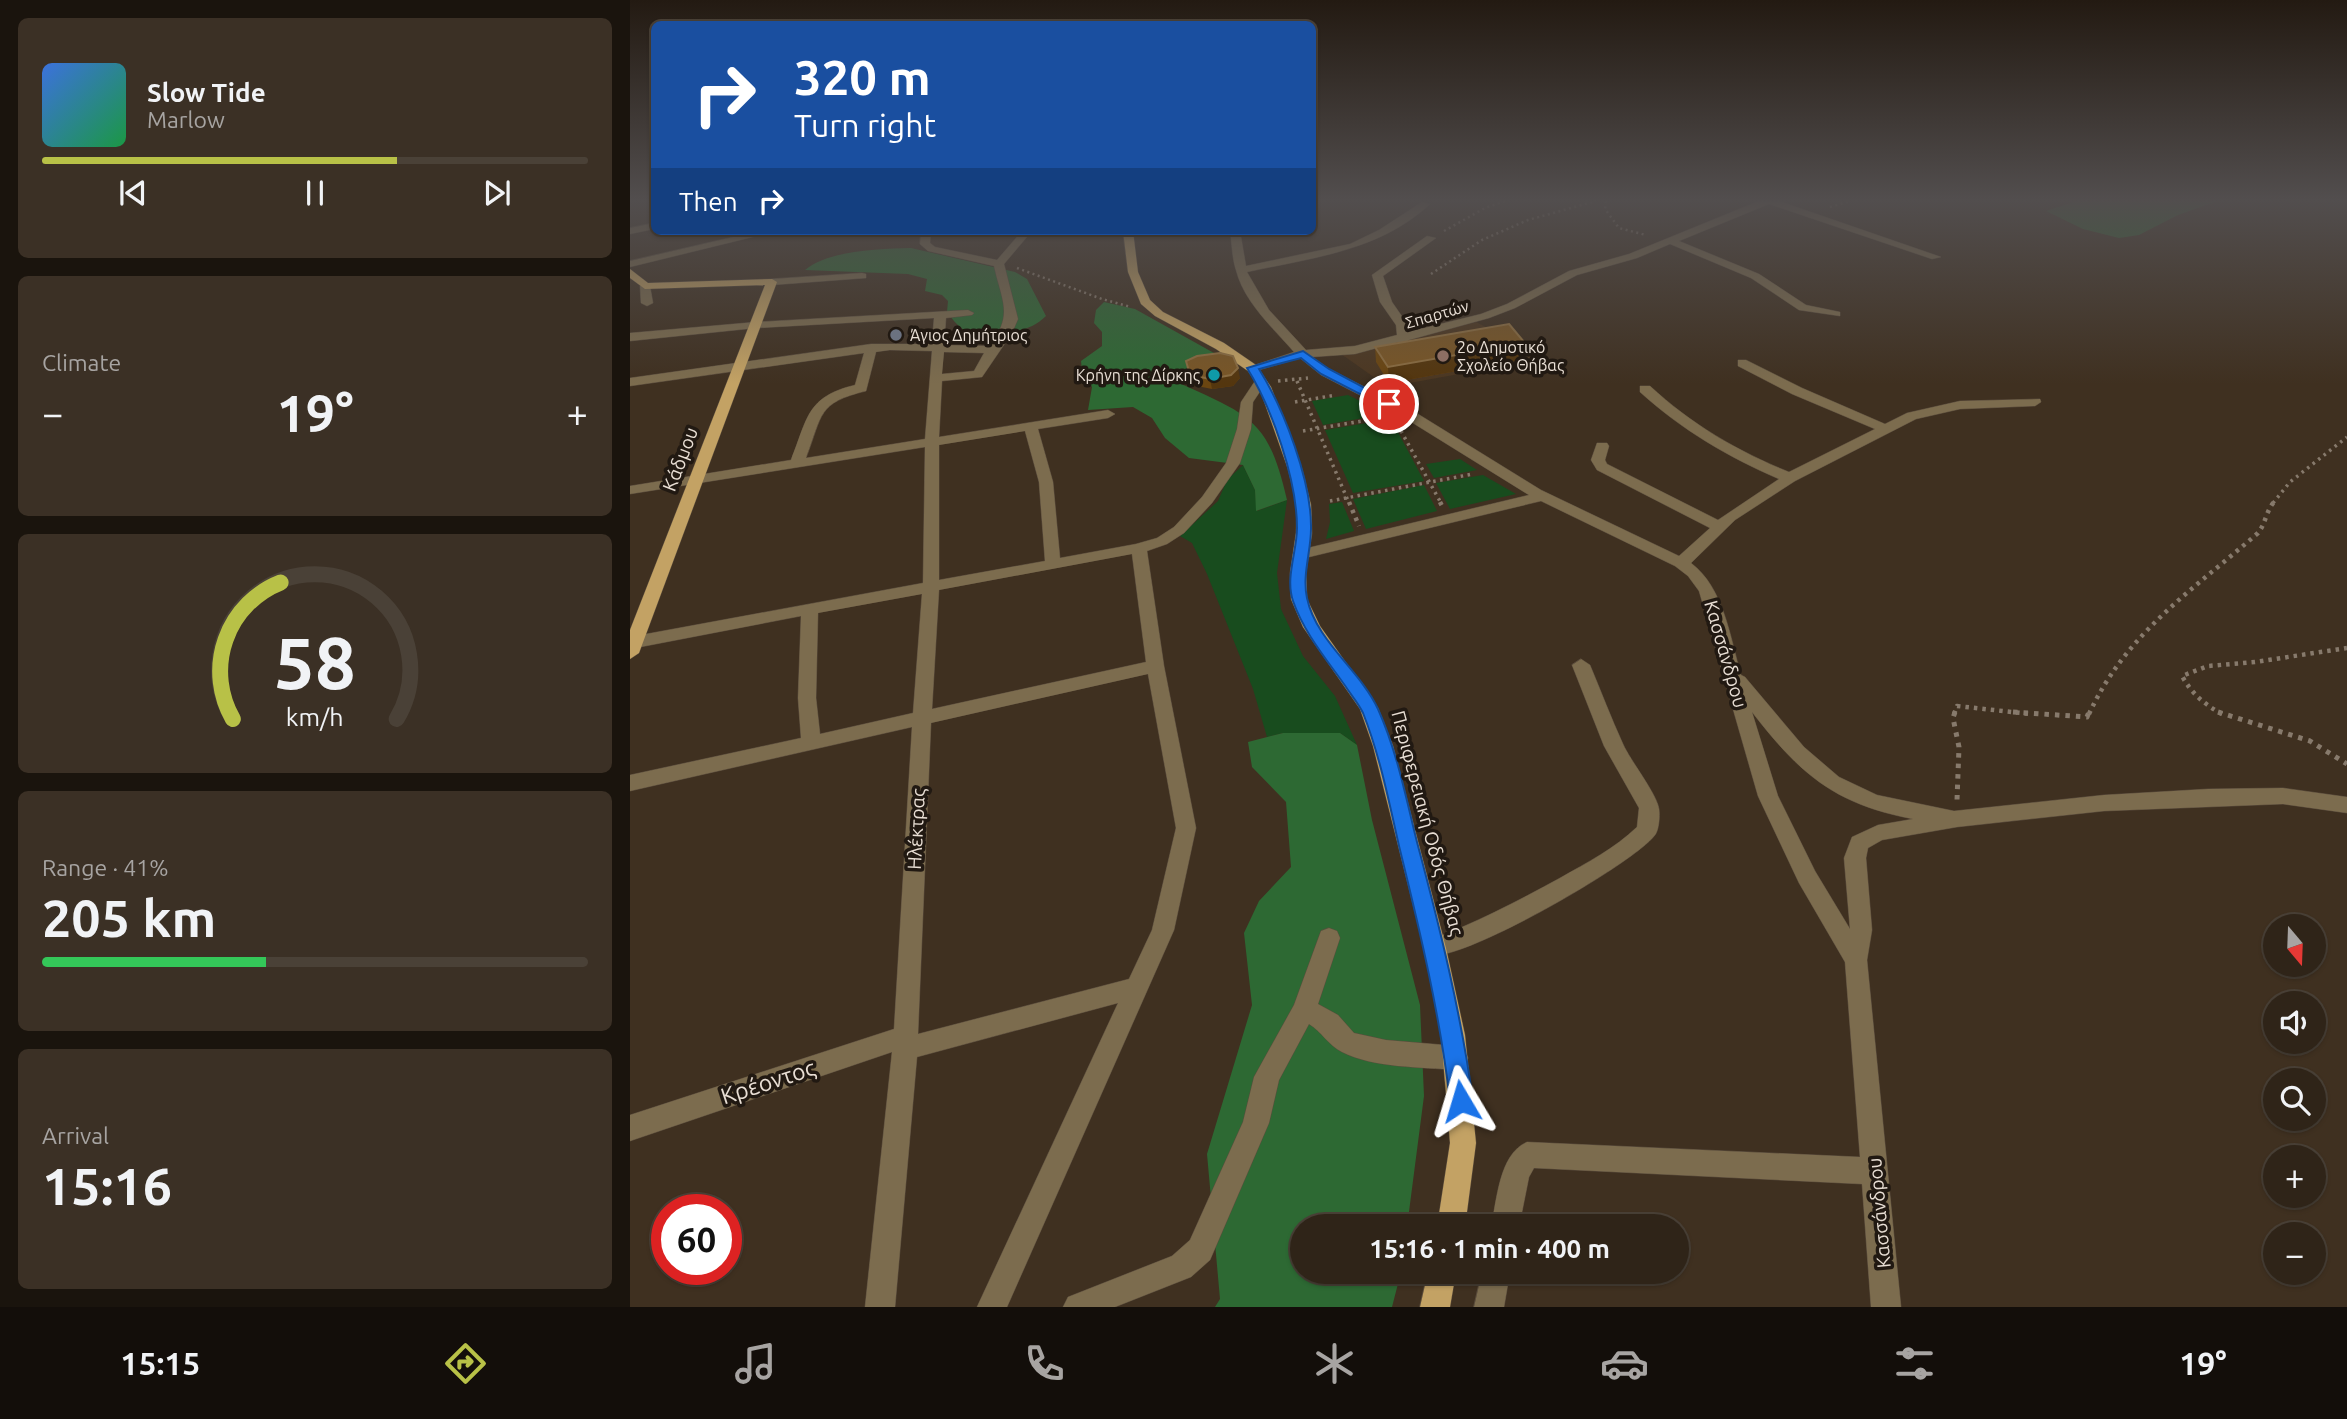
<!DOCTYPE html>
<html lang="en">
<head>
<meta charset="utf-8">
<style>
	body { margin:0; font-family:Ubuntu,sans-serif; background:#3b3025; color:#f1f3f6; height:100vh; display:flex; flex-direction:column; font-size:26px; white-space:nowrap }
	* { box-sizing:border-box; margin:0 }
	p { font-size:23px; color:#a7a4a2 }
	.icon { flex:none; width:38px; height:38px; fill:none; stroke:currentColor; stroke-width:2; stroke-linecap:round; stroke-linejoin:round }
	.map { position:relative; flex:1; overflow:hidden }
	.sheet { display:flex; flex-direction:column; gap:18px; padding:18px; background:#1a140d; width:630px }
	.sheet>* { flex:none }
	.banner { position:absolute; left:21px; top:21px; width:665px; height:214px; border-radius:10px; box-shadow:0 2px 5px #0004,0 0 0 2px #4a4137; background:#1a4fa0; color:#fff; overflow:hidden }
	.needle { width:46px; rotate:161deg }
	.fabs { position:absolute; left:1633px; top:914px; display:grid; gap:14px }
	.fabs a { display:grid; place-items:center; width:63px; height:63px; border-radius:50%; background:#2f2418; box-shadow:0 2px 5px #0004,0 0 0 2px #4a4137; font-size:35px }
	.speed { position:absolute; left:21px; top:1194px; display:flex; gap:14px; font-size:35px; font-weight:700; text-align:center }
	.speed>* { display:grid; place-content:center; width:91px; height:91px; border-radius:50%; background:#2f2418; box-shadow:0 2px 5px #0004,0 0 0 2px #4a4137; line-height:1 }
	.speed .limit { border:10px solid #d22; background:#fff; color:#111 }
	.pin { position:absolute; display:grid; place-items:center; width:60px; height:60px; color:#fff; margin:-30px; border:4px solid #fff; border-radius:50%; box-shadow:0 2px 7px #0007 }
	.me { position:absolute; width:77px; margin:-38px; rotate:353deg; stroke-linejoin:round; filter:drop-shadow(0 0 5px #0008) }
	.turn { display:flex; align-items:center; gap:24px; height:147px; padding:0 28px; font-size:32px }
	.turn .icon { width:91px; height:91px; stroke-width:2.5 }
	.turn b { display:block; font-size:49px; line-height:60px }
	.then { display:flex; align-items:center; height:66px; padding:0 28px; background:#0003; gap:14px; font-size:26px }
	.big { font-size:52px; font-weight:700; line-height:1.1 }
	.sheet .tile { flex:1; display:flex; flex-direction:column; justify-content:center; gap:10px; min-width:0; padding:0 24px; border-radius:10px; background:#3b3025 }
	.sheet .dial { align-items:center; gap:0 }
	.dial svg { height:182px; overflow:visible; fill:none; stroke:#4a4137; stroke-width:7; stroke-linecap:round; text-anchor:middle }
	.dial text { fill:#f1f3f6; stroke:none }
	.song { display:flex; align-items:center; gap:21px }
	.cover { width:84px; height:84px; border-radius:10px; background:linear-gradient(135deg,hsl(220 70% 55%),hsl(140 70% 35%)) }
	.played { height:7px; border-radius:4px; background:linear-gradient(90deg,#b8c147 65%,#4a4137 65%) }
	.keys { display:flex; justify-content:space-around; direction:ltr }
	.heat { display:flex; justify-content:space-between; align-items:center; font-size:38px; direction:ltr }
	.charge { height:10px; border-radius:5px; background:linear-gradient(90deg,#34c759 41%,#4a4137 0) }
	.trip { position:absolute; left:660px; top:1214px; width:399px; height:70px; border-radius:35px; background:#2f2418; box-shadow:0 2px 5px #0004,0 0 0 2px #4a4137; font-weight:700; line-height:70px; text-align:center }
	.tabs { display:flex; height:112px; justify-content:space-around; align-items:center; background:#130e0a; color:#a7a4a2 }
	.tabs .icon { width:49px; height:49px }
	.tabs .selected { color:#b8c147 }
	.tabs b { font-size:32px; color:#f1f3f6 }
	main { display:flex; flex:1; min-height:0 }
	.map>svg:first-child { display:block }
</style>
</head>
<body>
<main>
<section class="sheet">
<div class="tile">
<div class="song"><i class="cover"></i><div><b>Slow Tide</b><p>Marlow</p></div></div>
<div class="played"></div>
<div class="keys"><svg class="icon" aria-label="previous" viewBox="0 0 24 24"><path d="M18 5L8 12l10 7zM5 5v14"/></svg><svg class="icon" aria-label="pause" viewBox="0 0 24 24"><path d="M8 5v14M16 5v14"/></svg><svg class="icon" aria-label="next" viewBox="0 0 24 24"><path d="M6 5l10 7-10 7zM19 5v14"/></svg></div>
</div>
<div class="tile"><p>Climate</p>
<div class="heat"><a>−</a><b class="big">19°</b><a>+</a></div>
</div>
<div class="tile dial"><svg viewBox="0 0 100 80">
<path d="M14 69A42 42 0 1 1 86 69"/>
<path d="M14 69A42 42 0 0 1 35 9" stroke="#b8c147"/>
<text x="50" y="56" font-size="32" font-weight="700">58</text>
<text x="50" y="72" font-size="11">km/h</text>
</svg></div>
<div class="tile"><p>Range · 41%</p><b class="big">205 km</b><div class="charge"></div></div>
<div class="tile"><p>Arrival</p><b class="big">15:16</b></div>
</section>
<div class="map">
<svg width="1717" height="1307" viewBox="0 0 1717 1307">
	<rect width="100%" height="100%" fill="#3f3020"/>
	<polygon fill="#4c3721" points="846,322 917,358 758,387 711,354"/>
	<g fill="#184c1e">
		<polygon points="718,395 757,414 693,425 682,401"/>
		<polygon points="761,419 794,481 723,493 695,430"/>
		<polygon points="830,459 847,470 804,478 796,464"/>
		<polygon points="613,465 625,490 627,511 657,500 647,573 651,609 673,656 705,696 727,745 710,733 653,733 637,737 623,689 577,574 562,543 550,536 588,501 597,480"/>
		<polygon points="853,475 886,494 820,509 806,483"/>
		<polygon points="794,485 807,511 736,529 723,499"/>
		<polygon points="712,502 724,531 696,539 700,522 699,504"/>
	</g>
	<g fill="#2d6933">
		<polygon points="1446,201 1588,201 1548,215 1509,235 1489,238 1453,229 1416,211"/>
		<path d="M281,248l104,24 12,7 19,37c-9,9 -18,12 -30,16 -32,10 -49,8 -69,-20l1,-11 -6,-6 -17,-4 2,-12 -19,-5 -103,-4c24,-20 75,-21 106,-22z"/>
		<path d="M474,302l31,7 79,44v5l-34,13 -1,12c71,32 90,37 108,117l-31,11 -1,-21 -12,-25 -54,-7 -24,-20 -13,-20 -19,-11 -45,3 4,-23 -10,-17 -1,-9 21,-15v-14l-8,-9 2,-13z"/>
		<polygon points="653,733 710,733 727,745 742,820 790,1005 794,1096 777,1227 672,1227 672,1272 771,1272 762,1307 585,1307 590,1299 577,1154 622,1005 614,933 629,901 661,867 656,802 622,767 618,742"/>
	</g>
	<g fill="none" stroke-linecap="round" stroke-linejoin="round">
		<g stroke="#5a4c3d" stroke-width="1">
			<g id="minor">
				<path d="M1129,201h20l162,56 -9,2 -163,-55 -90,37 80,33 47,31 34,7v4l-41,-6 -48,-32 -81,-34 -33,14 -60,17 -62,33 -26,10 -80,22 -6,4 -4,-2 -44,12 -43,3 17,12 89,45 123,76 138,66 31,-28 -113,-58 -6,-10 6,-17h10l2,3 -4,14 2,4 111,56 61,-41c-51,-22 -97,-49 -139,-87v-6h10c41,38 87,65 139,86l86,-43 -83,-35 -54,-28v-6h8l56,28 83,36 22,-11 53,-12 80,-2 1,3 -6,4 -75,3 -44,10 -121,62 -60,39 -44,43c33,25 39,74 50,112l4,2 59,70 35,30 38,18 77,16 150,-16 104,-6 75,-1 64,9v16l-64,-9 -179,7 -147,16 -75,13 -14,8 -2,10 6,72 -5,30 34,347h-30l-9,-123 -328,-16 -5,9 -10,50h-28c6,-27 8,-73 36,-85l333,15 -15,-195 -46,-79 -41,-87 -59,-205 -11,-15 -13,-10 -134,-65 -240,58 -6,-2 -2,-3 2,-3 234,-56 -121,-75 -87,-45 -21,-17 -48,14 -6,-4 48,-16c-21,-24 -50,-50 -58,-82 -4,-12 -4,-26 -6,-39h10l6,35 104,-22 29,-14 43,-28 8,2c-50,47 -119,54 -183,68l22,38 37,40 49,-4 42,-11 -1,-10 -16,-23 -8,-27 55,-39 9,2 -53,38 9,26 16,23v7l73,-18 26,-10 62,-33 60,-17zM1122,712c48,62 82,92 161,107l-35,6 -26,12 -8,21 6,71 -35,-58 -37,-75z"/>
				<polygon points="24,223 24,229 0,234 0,228"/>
				<polygon points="129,231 147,231 0,267 0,261"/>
				<path d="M291,231h10l-1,12 5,4 62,13 25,-29h10l-28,33 14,55 -6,14 -30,44 -40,4 -3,56 169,-27 7,4 -7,4 -70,11 15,53 7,76 76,-14 21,-6 17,-11 28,-30 24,-34 11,-34 4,-27 16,-24 4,-1 6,4 -14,21 -2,27 -11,34 -28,40 -28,30 -17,11 -20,7 17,115 32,162 -22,102 -167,377h-30l141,-304 -201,54 -22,250h-30l27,-255 -262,89v-26l264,-86 18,-302 -282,64v-16l171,-37 -3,-40 3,-82 -171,33v-12l293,-54 2,-136 -295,47v-8l161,-26c17,-42 15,-63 64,-75l9,-32 -234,33v-8l241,-34h61l2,-26 -178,10 -126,13v-8l126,-11 212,-12 6,3 -2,2 -26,3 -2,27 45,1c25,-31 13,-44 5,-80l-66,-15 -8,-7zM260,350l42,1 -7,88 -119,19c17,-44 11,-55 60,-67l10,-39zM314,352l40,1 -10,18 -32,3zM395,431l14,51 6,79 -106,19v-135zM502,554l14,108 -214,47 7,-119zM292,594l-9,119 -93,21 -4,-36 2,-85zM518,674l28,154 -24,102 -23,49 -211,55 13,-311z"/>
				<polygon points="232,273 236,274 236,278 142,285 137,282 142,279"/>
				<polygon points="15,283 20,286 23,303 17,306 11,303 10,286"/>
				<path d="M951,659l9,6c11,26 21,53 33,79 7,16 34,50 36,65 1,7 0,21 -4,26 -20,28 -199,131 -228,120l-3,-7 3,-7c47,-17 89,-39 133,-63 28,-16 54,-29 77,-51l2,-19 -35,-62 -32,-81z"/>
				<path d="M699,928l8,3 3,7 -22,66 20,11 16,18 32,7 70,6 9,4 3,8 -3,8 -9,4c-34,-3 -83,-2 -114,-18 -13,-6 -21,-21 -33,-28l-30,56 -10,43 -59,137 -19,17 -76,30h-52l5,-10 104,-41 18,-16 53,-118 11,-45 40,-72 27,-74z"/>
				<polygon points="852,1272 880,1272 874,1307 844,1307"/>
			</g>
		</g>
		<g stroke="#5a4c3d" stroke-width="1">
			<g id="major">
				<polygon points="493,231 503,231 508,272 520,300 533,312 594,343 626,365 641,387 672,469 681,505 682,533 676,573 677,599 690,626 748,708 763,746 816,948 835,1035 846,1143 835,1227 807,1227 820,1143 811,1035 794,948 743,746 730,709 673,627 661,599 660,573 666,533 667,505 658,469 629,387 618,371 586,349 525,316 511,304 498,272"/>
				<polygon points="0,269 18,283 142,279 147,282 9,653 0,659 0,630 135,285 15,289 0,278"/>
				<polygon points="798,1272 826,1272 820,1307 790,1307"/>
			</g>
		</g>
		<g stroke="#877a6c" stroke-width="2.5" stroke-dasharray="2 3.5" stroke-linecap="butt">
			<polyline points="976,201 975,209 989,228 1016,235"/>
			<polyline points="1200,207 1220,201"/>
			<polyline points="814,231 855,208 875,201"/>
			<polyline points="387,268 472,299 501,307"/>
			<polyline points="801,274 852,240 898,220 966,201"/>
		</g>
		<g stroke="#877a6c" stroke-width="3.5" stroke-dasharray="2.5 4.5" stroke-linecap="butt">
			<polyline points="648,381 678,378"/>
			<polyline points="667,381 719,503"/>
			<polyline points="665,402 706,395"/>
			<polyline points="673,431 750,418"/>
			<polyline points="771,431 811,503"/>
			<polyline points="700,501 843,474"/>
			<polyline points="1643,503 1660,482 1717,437"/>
		</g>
		<g stroke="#877a6c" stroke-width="4.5" stroke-dasharray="3.5 5" stroke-linecap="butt">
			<polyline points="719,502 729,526"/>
			<polyline points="810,502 812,506"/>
			<polyline points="1324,714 1327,706 1400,714"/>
			<path d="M1459,714c37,-81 104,-124 169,-181 8,-10 8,-22 16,-31"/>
			<path d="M1592,714c-18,-10 -30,-20 -40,-38l26,-10 47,-4 92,-14"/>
		</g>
		<g stroke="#877a6c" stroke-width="5" stroke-dasharray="4.5 6" stroke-linecap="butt">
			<polyline points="1325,712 1323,718 1329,747 1327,800"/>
			<polyline points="1383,712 1457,717 1459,712"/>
			<polyline points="1588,712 1680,741 1717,764"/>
		</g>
		<use href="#minor" fill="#7c6c4e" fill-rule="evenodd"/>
		<use href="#major" fill="#c3a264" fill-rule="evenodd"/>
	</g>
	<g fill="#6b4611">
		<polygon points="745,347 895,359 759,383 746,362"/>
		<polygon points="556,361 610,378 603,386 582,389 562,385"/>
	</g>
	<g fill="#54360e">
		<polygon points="895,343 895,359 759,383 758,367"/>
		<polygon points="608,368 610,378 603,386 582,389 580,379"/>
	</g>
	<g fill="#795626" stroke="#8a6c41" stroke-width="2">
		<polygon points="879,324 895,343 758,367 745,347"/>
		<polygon points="590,353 603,356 608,368 601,375 580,379 560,375 556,361 567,356"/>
	</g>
	<linearGradient id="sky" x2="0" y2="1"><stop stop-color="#231a12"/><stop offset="0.52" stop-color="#524e4e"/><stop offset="1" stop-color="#524e4e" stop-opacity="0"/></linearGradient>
	<rect width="1717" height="384" fill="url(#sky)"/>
	<path fill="#1a73e8" stroke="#114b97" stroke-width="2" d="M673,351l26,18 66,35 -10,3 -64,-33 -20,-16 -42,11c25,40 53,113 52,160 0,23 -9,46 -4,69 9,43 53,72 71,111 19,42 28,89 39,133 23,86 44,171 56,259l-4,8 -8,4 -8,-4 -3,-8c-10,-86 -30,-170 -51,-255 -10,-44 -19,-90 -36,-133 -4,-9 -12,-18 -17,-26 -19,-27 -42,-54 -53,-86 -8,-23 4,-50 4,-73 0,-48 -25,-120 -50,-160z"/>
	<circle fill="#6b7280" stroke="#211912" stroke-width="2.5" cx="266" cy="335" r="7"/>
	<circle fill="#8d6e63" stroke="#211912" stroke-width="2.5" cx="813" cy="356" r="7"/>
	<circle fill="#0f9aa8" stroke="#211912" stroke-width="2.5" cx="584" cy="375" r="7"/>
	<g text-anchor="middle" stroke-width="7" stroke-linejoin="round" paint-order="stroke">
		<g font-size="16" fill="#e9dfd5" stroke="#211912">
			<text transform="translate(807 314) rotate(-16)" y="6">Σπαρτών</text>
		</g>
		<g font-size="16" fill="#e9dfd5" stroke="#211912" text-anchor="start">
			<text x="280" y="341">Άγιος Δημήτριος</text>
			<text x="827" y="353">2ο Δημοτικό<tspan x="827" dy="18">Σχολείο Θήβας</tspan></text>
			<text x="570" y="381" text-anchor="end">Κρήνη της Δίρκης</text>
		</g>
		<g font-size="19" fill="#e9dfd5" stroke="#211912">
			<text transform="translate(50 459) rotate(-69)" y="7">Κάδμου</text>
			<text transform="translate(1096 654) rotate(74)" y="7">Κασσάνδρου</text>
			<text transform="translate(798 823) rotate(75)" y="7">Περιφερειακή Οδός Θήβας</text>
			<text transform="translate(286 829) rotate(-87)" y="7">Ηλέκτρας</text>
			<text transform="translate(1249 1213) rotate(-95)" y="7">Κασσάνδρου</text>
		</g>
		<g font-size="23" fill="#e9dfd5" stroke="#211912">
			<text transform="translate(138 1082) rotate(-18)" y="8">Κρέοντος</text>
		</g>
	</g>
</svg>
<div class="fabs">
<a><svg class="needle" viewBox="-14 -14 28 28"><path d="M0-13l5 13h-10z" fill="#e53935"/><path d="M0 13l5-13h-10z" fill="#a7a4a2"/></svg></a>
<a><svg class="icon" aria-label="sound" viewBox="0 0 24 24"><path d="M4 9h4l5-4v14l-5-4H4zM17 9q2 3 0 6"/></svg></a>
<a><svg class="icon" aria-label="search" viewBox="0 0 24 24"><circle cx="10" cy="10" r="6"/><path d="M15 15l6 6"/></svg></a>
<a>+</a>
<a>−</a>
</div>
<div class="speed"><div class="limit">60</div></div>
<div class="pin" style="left:759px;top:404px;background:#d93025"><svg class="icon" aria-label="arrive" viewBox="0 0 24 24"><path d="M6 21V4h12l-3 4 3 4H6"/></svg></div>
<svg class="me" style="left:831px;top:1101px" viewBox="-20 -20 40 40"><path d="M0-17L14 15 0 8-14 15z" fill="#1a73e8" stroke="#fff" stroke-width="4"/></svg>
<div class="trip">15:16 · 1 min · 400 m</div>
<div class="banner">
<div class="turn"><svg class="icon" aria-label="right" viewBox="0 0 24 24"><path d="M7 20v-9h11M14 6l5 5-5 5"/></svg><div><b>320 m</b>Turn right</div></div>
<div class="then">Then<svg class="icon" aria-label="right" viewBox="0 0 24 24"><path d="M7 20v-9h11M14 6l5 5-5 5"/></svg></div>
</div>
</div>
</main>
<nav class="tabs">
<b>15:15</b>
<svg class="icon selected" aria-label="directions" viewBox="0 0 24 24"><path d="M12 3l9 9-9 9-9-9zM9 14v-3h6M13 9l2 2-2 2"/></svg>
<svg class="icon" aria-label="music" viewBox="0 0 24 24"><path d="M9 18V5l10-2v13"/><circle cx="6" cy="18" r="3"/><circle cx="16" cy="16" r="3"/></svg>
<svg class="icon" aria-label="phone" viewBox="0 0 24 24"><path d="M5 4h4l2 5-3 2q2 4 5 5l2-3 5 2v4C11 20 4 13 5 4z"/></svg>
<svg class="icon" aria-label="climate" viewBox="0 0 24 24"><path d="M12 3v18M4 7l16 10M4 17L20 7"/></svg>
<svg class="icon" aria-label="car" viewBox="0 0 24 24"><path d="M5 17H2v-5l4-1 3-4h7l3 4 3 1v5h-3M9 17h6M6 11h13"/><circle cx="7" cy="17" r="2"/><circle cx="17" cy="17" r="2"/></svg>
<svg class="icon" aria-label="filters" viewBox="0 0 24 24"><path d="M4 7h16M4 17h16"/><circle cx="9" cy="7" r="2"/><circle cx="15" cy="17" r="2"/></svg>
<b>19°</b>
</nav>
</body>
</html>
